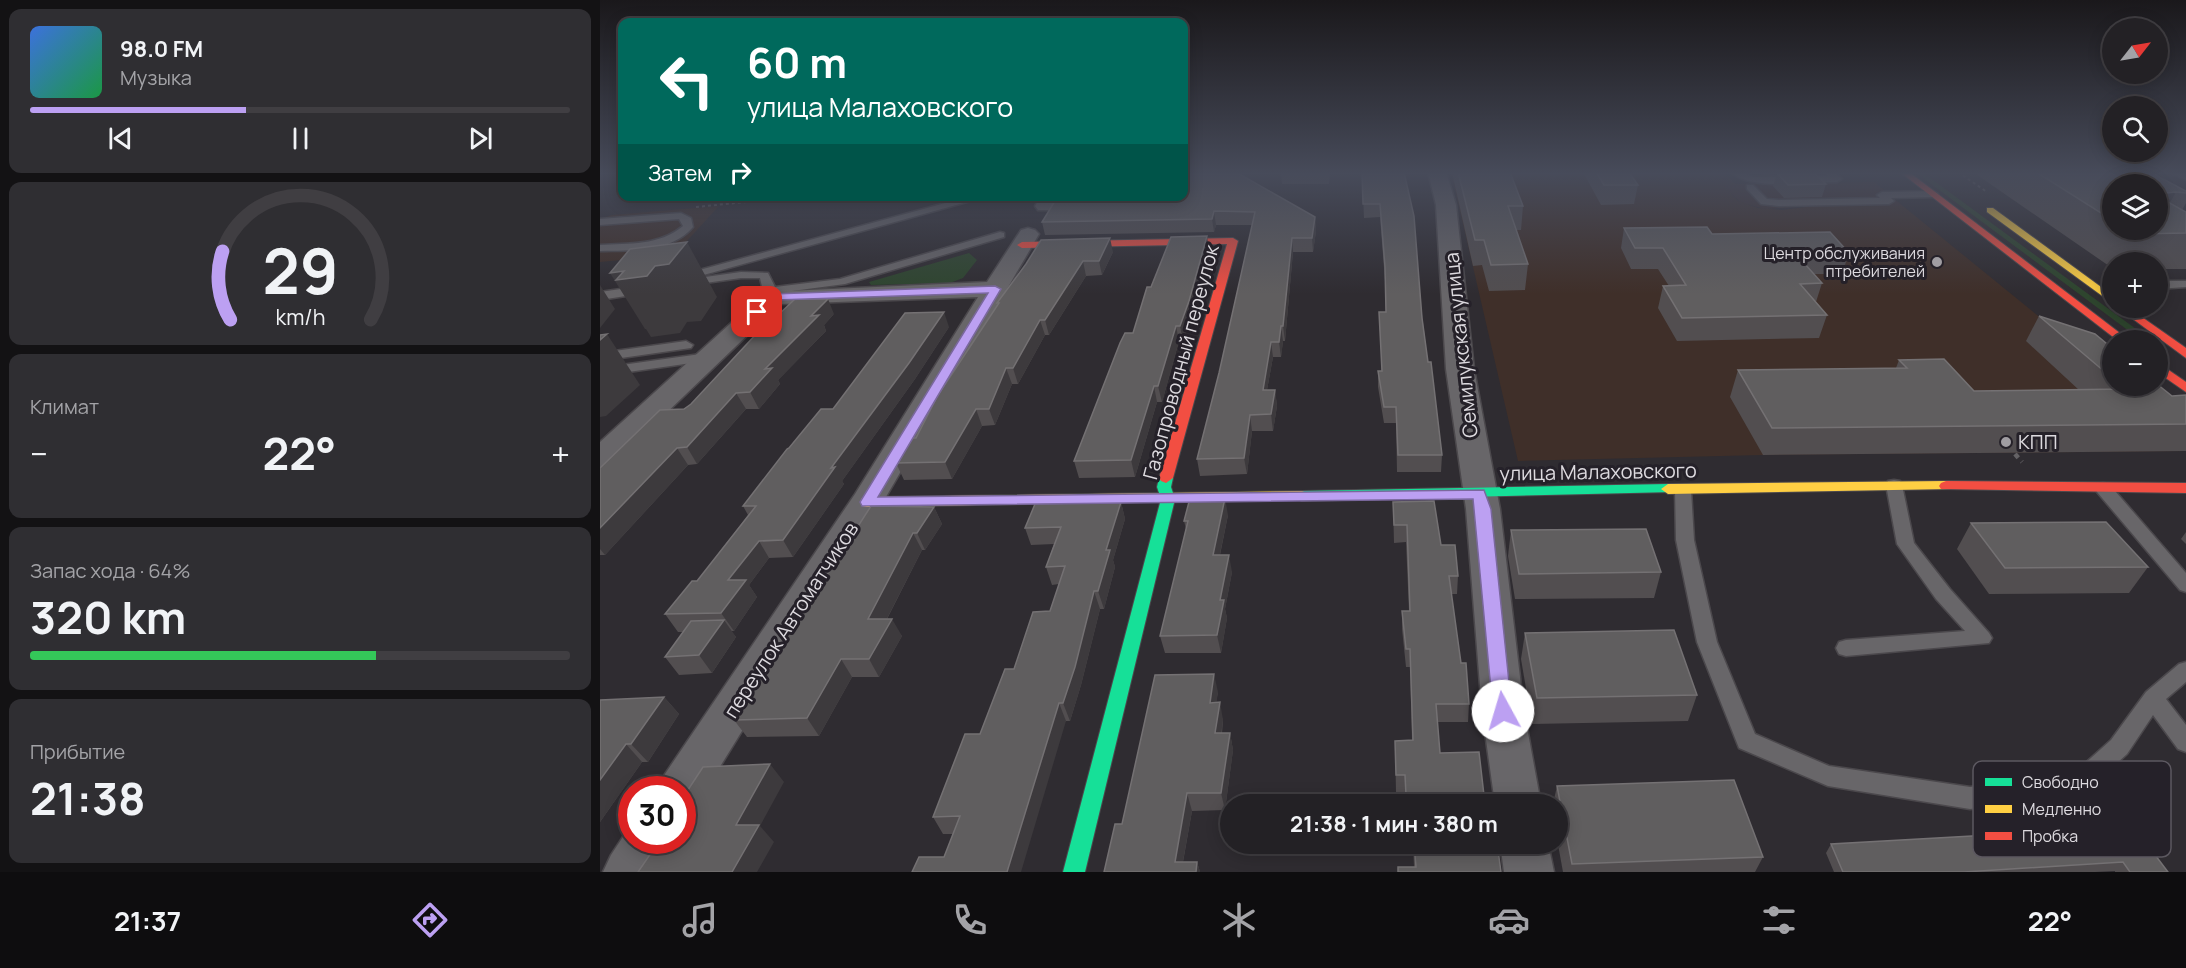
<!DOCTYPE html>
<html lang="ru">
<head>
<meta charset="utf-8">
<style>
	body { margin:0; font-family:Manrope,sans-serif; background:#2f2e32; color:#f1f3f6; height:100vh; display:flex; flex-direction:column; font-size:22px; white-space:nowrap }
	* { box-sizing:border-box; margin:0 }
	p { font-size:20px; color:#a3a3a7 }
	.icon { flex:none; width:33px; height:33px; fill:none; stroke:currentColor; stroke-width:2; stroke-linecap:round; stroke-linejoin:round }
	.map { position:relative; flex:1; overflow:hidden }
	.panel { display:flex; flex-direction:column; gap:9px; padding:9px; background:#131214; width:600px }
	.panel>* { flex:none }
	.guide { position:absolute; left:18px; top:18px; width:570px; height:183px; border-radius:12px; box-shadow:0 3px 15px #0003,0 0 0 2px #403e42; background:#00695c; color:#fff; overflow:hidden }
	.needle { width:39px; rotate:59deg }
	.tools { position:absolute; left:1502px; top:18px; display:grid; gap:12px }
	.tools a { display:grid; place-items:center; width:66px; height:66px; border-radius:50%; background:#232125; box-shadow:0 3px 15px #0003,0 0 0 2px #403e42; font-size:30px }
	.speed { position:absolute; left:18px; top:776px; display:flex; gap:12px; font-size:30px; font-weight:700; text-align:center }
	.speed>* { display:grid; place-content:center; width:78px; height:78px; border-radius:50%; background:#232125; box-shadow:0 3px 15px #0003,0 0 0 2px #403e42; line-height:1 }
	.speed .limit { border:9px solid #d22; background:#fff; color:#111 }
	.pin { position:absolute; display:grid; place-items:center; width:51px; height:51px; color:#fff; margin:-26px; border-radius:12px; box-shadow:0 3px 9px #0006 }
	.me { position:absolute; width:66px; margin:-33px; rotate:354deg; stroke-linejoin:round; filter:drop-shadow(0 0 4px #0008) }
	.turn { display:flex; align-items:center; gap:21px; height:126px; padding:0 30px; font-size:27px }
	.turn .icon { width:78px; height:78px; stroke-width:2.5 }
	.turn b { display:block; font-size:42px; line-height:51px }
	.then { display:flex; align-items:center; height:57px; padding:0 30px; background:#0003; gap:12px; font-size:22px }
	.big { font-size:45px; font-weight:700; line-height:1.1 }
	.panel .tile { flex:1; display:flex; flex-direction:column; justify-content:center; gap:9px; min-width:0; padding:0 21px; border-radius:12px; background:#2f2e32 }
	.panel .dial { align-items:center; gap:0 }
	.dial svg { height:156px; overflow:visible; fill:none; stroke:#403e42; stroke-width:7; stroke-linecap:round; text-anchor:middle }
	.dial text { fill:#f1f3f6; stroke:none }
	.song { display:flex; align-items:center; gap:18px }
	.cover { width:72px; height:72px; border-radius:9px; background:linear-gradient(135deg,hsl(220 70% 55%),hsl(140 70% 35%)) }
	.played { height:6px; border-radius:3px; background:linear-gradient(90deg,#bca0f2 40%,#403e42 40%) }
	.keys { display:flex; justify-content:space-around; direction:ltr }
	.heat { display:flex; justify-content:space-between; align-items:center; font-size:33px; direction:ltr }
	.charge { height:9px; border-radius:4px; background:linear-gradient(90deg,#34c759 64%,#403e42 0) }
	.trip { position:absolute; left:620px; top:794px; width:348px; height:60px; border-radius:30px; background:#232125; box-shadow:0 3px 15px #0003,0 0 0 2px #403e42; font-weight:700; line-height:60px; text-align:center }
	.tabs { display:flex; height:96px; justify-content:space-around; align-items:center; background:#0e0d0f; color:#a3a3a7 }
	.tabs .icon { width:42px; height:42px }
	.tabs .selected { color:#bca0f2 }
	.tabs b { font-size:27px; color:#f1f3f6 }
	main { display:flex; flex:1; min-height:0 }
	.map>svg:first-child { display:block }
</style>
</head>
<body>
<main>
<section class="panel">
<div class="tile">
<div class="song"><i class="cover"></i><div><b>98.0 FM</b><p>Музыка</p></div></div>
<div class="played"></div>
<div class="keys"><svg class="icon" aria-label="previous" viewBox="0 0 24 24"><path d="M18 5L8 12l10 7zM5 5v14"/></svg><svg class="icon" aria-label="pause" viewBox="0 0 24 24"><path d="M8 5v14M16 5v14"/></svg><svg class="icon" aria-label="next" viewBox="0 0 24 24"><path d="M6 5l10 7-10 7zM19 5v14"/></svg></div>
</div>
<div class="tile dial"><svg viewBox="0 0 100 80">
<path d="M14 69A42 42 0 1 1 86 69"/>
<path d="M14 69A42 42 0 0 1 10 34" stroke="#bca0f2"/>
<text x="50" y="56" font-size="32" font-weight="700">29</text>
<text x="50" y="72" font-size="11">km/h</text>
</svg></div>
<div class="tile"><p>Климат</p>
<div class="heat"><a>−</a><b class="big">22°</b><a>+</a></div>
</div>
<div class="tile"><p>Запас хода · 64%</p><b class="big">320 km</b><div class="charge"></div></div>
<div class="tile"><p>Прибытие</p><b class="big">21:38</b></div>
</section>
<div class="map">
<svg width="1586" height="872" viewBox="0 0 1586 872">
	<rect width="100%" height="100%" fill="#2f2c31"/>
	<polygon fill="#3f2e2d" points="1274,182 1303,206 1213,206 1166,209 1141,203 1122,184"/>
	<g fill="#3f2f29">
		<polygon points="851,172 1124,172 1135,184 1123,184 1138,201 1158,208 1182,210 1213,206 1303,206 1512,376 1512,386 1586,436 1586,451 1163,455 918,461"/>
		<polygon points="119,206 74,255 0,262 0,219 12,215"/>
	</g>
	<g fill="#2e452e">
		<polygon points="1315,172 1322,172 1551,340 1541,340"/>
		<polygon points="369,253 377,260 363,278 350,283 271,285 269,282"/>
	</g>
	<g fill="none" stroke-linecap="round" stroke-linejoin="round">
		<g stroke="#4b484c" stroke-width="3">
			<g id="lane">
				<path d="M1132,172h10l11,5 75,-1 -4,-4h10l8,7 -5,3c-24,0 -89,9 -105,-10z"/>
				<polygon points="1571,172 1586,173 1586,180 1573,174"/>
				<polygon points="1147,185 1153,185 1167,199 1179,200 1280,198 1277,195 1282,192 1333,191 1338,194 1333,197 1291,198 1294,201 1289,204 1179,206 1161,204 1147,189"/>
				<polygon points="371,196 385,197 89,279 81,279 79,277 81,275"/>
				<path d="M81,213l10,5 2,9c-22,26 -62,23 -93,24v-6c29,-2 59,1 83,-19l-4,-7 -79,6v-6z"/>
				<polygon points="400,232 404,233 404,237 245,284 177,293 179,297 173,301 169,300 163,291 160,278 141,278 98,284 92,281 98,278 141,272 168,273 175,287 240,279"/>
				<polygon points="1557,281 1586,281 1586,287 1557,289"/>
				<polygon points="41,286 47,290 45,293 0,300 0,292"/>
				<polygon points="86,341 93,345 91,348 0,361 0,353"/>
				<polygon points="108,353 115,357 113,360 0,376 0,368"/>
				<polygon points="1294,480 1300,481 1302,485 1314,543 1350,589 1389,633 1392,638 1389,643 1246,656 1239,654 1236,648 1239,642 1246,640 1365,631 1336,599 1297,544 1286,485 1288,481"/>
				<polygon points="1503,483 1509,484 1586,573 1586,592 1580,590 1497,492 1495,488 1497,484"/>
				<polygon points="1083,485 1089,486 1091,490 1094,540 1117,642 1155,734 1229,766 1370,787 1472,775 1511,740 1546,692 1579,664 1586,662 1586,682 1566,699 1586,725 1586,752 1578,749 1553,715 1527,754 1485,792 1477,796 1370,809 1228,786 1139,748 1097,642 1076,540 1075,490 1077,486"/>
			</g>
		</g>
		<g stroke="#4b484c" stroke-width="3">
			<g id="street">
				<polygon points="828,172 846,172 856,205 874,369 900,509 924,711 941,804 895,804 882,711 866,509 846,369 836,205"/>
				<polygon points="441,196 460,196 452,210 438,210 435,206"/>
				<polygon points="428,228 435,230 439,234 283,502 97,804 82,810 82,789 58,789 65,774 255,494 378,297 180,304 11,466 0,469 0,442 165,292 387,282 421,230"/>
				<polygon points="32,823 32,840 72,840 56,872 3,872 11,855"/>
				<polygon points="900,843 948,843 954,872 904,872"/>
			</g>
		</g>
		<g stroke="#4b484c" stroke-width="2">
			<g id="fast">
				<polygon points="566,473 573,478 571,487 575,499 485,872 463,872 561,499 557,487 559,478"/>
				<polygon points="1068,484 1073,486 1075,489 1073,492 702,501 697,499 695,496 697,493 702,491"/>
			</g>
		</g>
		<g stroke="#4b484c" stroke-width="2">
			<g id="slow">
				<polygon points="1387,208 1393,208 1512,295 1512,303 1387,212"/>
				<polygon points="1346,481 1351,483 1353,486 1351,489 1068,494 1061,489 1068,484"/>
				<polygon points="702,491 707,493 709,496 707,499 267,507 262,506 260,502 262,498 267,497"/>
			</g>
		</g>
		<g stroke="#4b484c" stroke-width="2">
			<g id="jam">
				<polygon points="1300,172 1309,172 1529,340 1517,340"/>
				<polygon points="633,238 638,241 573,478 566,483 561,481 559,478 627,244 422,248 417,245 422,242"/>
				<polygon points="1518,308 1529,308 1586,348 1586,358"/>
				<polygon points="1557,362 1586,382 1586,392 1557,372"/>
				<polygon points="1346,481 1586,483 1586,493 1341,489 1339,486 1341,483"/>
			</g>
		</g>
		<g stroke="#646265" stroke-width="2" stroke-dasharray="3 3" stroke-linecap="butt">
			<polyline points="1358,172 1387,192"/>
			<polyline points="96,207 206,196"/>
		</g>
		<polyline stroke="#646265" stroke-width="4.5" stroke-dasharray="5 5" stroke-linecap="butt" points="1415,454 1422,462"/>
		<use href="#lane" fill="#686669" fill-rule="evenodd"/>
		<use href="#street" fill="#686669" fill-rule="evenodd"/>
		<use href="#fast" fill="#16e098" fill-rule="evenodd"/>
		<use href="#slow" fill="#ffcf43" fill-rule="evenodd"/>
		<use href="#jam" fill="#f24e42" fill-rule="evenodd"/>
	</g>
	<g fill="#524e50" fill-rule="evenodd">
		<polygon points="681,172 730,172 729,184 682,184"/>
		<polygon points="762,172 804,172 828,362 842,455 841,472 797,472 796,423 784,423 778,387 778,371 782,371 779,312 786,312 785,281 780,217 764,218"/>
		<polygon points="852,172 910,172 923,206 921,230 916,230 928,264 925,290 889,291 882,265 873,266"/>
		<polygon points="983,172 1029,172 1038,185 1034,204 1001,205"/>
		<polygon points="1160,172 1198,172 1198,173 1226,184 1222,197 1184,198 1173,186 1177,174 1163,175"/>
		<path d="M1373,172h177l36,19v12l-4,7 4,2v57h-29v-7h-45v6zM1512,184l45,46h-45z"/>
		<polygon points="584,196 715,217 716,231 713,252 693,252 685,341 683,341 681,357 673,357 667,390 675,390 677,406 673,431 652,431 647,474 600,476 597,459 619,373 652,225 616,225 614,232 445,235 442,222"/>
		<polygon points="1024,228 1112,234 1249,253 1242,274 1213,274 1222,283 1216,302 1227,315 1219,338 1077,341 1058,308 1063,286 1069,286 1058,269 1031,269 1021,248"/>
		<polygon points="609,250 592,316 583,341 579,341 562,402 557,402 535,477 479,478 474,461 533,333 551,287"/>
		<polygon points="513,252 502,275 486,276 449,335 445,335 418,384 412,384 395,425 382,426 352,479 304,480 296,463 316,438 398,305 397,303 426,264"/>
		<polygon points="234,314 224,325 226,331 178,380 180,384 159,409 146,409 97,464 88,465 5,555 0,555 0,468 84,409"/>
		<polygon points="1439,316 1512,348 1512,386 1557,386 1572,396 1586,395 1586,451 1163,455 1130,397 1138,370 1296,368 1299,360 1374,391 1479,390 1426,341"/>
		<polygon points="349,327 315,379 242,481 244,484 193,557 169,558 149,585 157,597 134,631 131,631 136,637 112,673 79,675 65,657 83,632 78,632 65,614 97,581 148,515 143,506 189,448 233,409"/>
		<polygon points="521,502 525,519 513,560 515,567 504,609 500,609 481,685 470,721 466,721 344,857 353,834 343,834 333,817 380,734 414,669 450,611 459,584 452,585 446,567 454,544 431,545 425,528"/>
		<polygon points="793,502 841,545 858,576 857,594 851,594 861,663 869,704 868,722 837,722 840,753 885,804 806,804 805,792 796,792 795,741 812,740 810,667 806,667 802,629 802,611 809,611 806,542 794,543"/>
		<polygon points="334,507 342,524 325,550 322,550 287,619 302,636 279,677 252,677 219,736 147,737 134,720"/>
		<polygon points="628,515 620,555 632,572 625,609 627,618 621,653 565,653 560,636 586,529 584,521"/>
		<polygon points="1371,523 1548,567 1529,593 1389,594 1357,549"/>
		<polygon points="911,530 1061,572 1054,598 915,599 908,556"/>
		<polygon points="1586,532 1586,544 1581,539"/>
		<polygon points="925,633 1097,695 1088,721 932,724 921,659"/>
		<polygon points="618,692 616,702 623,720 622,733 630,733 633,750 625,810 592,811 583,862 597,862 600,872 504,872 522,824"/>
		<polygon points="64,697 79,714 48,762 42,762 0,822 0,700"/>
		<polygon points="957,786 1163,857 1155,872 963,872 957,839 957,804 953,804"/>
		<polygon points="1534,827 1568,872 1515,872 1515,871 1495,872 1234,872 1226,853 1231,844"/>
		<polygon points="813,843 897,843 814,867"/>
	</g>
	<g fill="#3d3a3d">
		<polygon points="1576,192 1557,225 1557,194"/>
		<polygon points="614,211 616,225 614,232 612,219"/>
		<polygon points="715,217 716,231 713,252 712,238"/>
		<polygon points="607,236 609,250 592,316 583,341 580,326"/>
		<polygon points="510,238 513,252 502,275 499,261"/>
		<polygon points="692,238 693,252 685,341 683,326"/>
		<polygon points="87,242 117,297 101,321 87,322 80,333 51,337 46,329 45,329 10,273 55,266"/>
		<polygon points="483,261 486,276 449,335 445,320"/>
		<polygon points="0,285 15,309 0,328"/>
		<polygon points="228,299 234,314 224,325 226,331 178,380 180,384 159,409 150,392 165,369 211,316"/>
		<polygon points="344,312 349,327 315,379 242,481 244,484 193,557 183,540 231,468"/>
		<polygon points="440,320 445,335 418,384 413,368"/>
		<polygon points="576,326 579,341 562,402 558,386"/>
		<polygon points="681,326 683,341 681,357 679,342"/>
		<polygon points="7,334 40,385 6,416 0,417 0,340"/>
		<polygon points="671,342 673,357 664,406 663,390"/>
		<polygon points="406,368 412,384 395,425 389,409"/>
		<polygon points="554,386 557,402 535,477 531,460"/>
		<polygon points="675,390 677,406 673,431 671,414"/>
		<polygon points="136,393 146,409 97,464 87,447"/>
		<polygon points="376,409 382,426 352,479 345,462"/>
		<polygon points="650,415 652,431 647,474 644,458"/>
		<polygon points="77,448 88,465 5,555 0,549 0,528"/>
		<polygon points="625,498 628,515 616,573 613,555"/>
		<polygon points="521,502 525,519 513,560 515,567 504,609 498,591 506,550"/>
		<polygon points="334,507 342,524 325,550 317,533"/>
		<polygon points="313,533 322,550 278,636 268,619"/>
		<polygon points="159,541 169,558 149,585 157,597 134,631 121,613 128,580"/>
		<polygon points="629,555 632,572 625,609 627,618 621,653 617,635 620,600"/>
		<polygon points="494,591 500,609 481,685 470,721 463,703"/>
		<polygon points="292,619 302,636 279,677 269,659"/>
		<polygon points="124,620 136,637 112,673 99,655"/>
		<polygon points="241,659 252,677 219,736 207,718"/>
		<polygon points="614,674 618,692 614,720 610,703"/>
		<polygon points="64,697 79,714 48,762 31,744"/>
		<polygon points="620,702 623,720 619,750 615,733"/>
		<polygon points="459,703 466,721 421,872 407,872"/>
		<polygon points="630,733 633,750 625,810 621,793"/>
		<polygon points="26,744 42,762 0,822 0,780"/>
		<polygon points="170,764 184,782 160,826 174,842 157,872 132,872 136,825"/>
		<polygon points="587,793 592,811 581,872 575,862"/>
		<polygon points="597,862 600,872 596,872"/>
	</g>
	<g fill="#605e5f" stroke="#747173" stroke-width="1.5">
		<polygon points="584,172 636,172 715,217 712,238 692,238 683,326 681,326 679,342 671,342 663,390 675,390 671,414 650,415 644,458 597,459 619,373 655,212 614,211 612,219 442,222 458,196 584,196"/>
		<polygon points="762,172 804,172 814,216 822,318 828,362 831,362 842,455 798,455 796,407 784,407 778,371 782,371 779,312 786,312 785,267 780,204 763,204"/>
		<polygon points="858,172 910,172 923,206 908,206 928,264 891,265 884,240 875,240"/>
		<polygon points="996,172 1029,172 1038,185 1004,185"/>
		<polygon points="1436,172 1520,172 1528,177 1531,176 1531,172 1550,172 1586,191 1586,193 1576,192 1557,194 1557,184 1512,184 1512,220"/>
		<polygon points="1177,173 1214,173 1226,184 1188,185"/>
		<polygon points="1557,196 1586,212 1586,233 1535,234 1528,230 1557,230"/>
		<polygon points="1107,227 1112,234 1230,232 1249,253 1195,253 1222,283 1200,284 1227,315 1082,318 1063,286 1086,285 1063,248 1035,248 1024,228"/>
		<polygon points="607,236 589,301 580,326 576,326 558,386 554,386 531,460 474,461 520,343 525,333 533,333 547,287 551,287 571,237"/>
		<polygon points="510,238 499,261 483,261 445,320 440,320 413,368 406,368 389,409 376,409 345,462 296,463 312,438 316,438 338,395 399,303 397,303 426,264 441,240"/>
		<polygon points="87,242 69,264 55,266 47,276 16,280 24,271 10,273 30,249"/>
		<polygon points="195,299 228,299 211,316 219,315 165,369 172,368 150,392 136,393 87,447 77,448 0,528 0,468 60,410 84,409 91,404 172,317 176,317"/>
		<polygon points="344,312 309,363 231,468 235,467 183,540 159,541 128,580 146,580 121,613 65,614 92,581 97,581 156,506 143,506 187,449 189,448 221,409 233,409 305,313"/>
		<polygon points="1439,316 1495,334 1512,348 1512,378"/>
		<polygon points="7,334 0,340 0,335"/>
		<polygon points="1344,359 1374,391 1525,389 1521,386 1557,386 1557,384 1572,396 1586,395 1586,424 1172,428 1138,370 1307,368 1299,360"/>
		<polygon points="590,498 625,498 613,555 629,555 620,600 624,600 617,635 560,636 588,521 584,521"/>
		<polygon points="834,501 841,545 855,545 858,576 849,576 861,663 866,663 869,704 836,704 840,753 879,752 885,804 812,804 812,795 806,795 805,775 796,775 795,741 813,740 810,649 806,649 802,611 810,611 807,525 794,525 793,502"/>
		<polygon points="521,502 506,550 510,550 498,591 494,591 475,667 463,703 459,703 407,872 312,872 319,857 344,857 360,816 333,817 365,734 380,734 405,669 414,669 433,612 450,611 465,566 446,567 461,527 425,528 435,504"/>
		<polygon points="271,506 334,507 317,533 313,533 268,619 292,619 269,659 241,659 207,718 134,720"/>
		<polygon points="1506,522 1548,567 1405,568 1371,523"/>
		<polygon points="1046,529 1061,572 919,574 911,530"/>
		<polygon points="124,620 99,655 65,657 91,621"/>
		<polygon points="1074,630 1097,695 937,698 925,633"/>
		<polygon points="614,674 610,703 620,702 615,733 630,733 621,793 587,793 575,862 597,862 596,872 504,872 515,824 522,824 555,675"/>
		<polygon points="64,697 31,744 26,744 0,780 0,700"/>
		<polygon points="170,764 136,825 159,825 132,872 38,872 60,840 82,840 82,799 103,767"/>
		<polygon points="1134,780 1163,857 972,864 957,786"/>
		<polygon points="1534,827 1568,872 1530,872 1523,862 1364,872 1243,872 1231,844"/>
		<polygon points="814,843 897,843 901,872 798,872 798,867 816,867"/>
	</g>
	<linearGradient id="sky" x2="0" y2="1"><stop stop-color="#1a181b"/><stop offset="0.59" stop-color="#474b5a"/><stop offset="1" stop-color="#474b5a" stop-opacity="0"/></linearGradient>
	<rect width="1586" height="294" fill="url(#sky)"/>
	<polygon fill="#bca0f2" stroke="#7a689d" stroke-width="1.5" points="395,286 401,289 278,497 884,490 891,509 912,711 909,716 903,719 896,716 893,711 873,499 262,506 260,502 388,293 176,300 157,315 151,312 173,294"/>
	<g fill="#a09da2" stroke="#252129" stroke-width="2">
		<circle cx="1337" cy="262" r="6"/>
		<circle cx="1406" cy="442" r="6"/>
	</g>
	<g text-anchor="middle" stroke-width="6" stroke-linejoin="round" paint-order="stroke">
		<g font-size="16" fill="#dddadf" stroke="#252129" text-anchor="end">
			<text x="1325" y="259">Центр обслуживания<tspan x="1325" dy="18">птребителей</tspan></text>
		</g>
		<g font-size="20" fill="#dddadf" stroke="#252129">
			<text transform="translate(861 345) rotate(-96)" y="7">Семилукская улица</text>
			<text transform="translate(581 362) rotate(-75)" y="7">Газопроводный переулок</text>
			<text transform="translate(998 472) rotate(-1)" y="7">улица Малаховского</text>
			<text transform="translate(191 620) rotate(-57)" y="7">переулок Автоматчиков</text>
		</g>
		<g font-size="20" fill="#dddadf" stroke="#252129" text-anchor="start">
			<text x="1418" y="449">КПП</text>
		</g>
	</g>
	<rect x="1373" y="761" width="198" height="96" rx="9" fill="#252129" stroke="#5c5860" stroke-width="1.5"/>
	<rect x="1385" y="778" width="27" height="8" fill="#16e098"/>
	<rect x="1385" y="805" width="27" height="8" fill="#ffcf43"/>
	<rect x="1385" y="832" width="27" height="8" fill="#f24e42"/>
	<g font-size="16" fill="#dddadf">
		<text x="1422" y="788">Свободно</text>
		<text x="1422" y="815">Медленно</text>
		<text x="1422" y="842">Пробка</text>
	</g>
</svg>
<div class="tools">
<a><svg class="needle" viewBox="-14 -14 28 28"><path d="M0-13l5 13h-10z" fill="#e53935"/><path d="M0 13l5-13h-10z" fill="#a3a3a7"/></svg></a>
<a><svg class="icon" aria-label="search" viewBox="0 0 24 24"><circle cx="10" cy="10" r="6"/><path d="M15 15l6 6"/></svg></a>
<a><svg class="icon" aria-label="layers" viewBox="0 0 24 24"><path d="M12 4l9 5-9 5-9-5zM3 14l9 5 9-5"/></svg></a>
<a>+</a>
<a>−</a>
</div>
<div class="speed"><div class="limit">30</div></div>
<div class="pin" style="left:157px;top:312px;background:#d93025"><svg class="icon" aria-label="arrive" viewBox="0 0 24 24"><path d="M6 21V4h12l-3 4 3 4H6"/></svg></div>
<svg class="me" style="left:903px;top:711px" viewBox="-20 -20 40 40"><circle r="19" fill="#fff"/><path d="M0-13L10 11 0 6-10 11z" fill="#bca0f2"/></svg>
<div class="trip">21:38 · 1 мин · 380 m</div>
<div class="guide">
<div class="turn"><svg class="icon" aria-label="left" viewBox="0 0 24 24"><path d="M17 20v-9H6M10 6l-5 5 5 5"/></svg><div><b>60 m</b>улица Малаховского</div></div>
<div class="then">Затем<svg class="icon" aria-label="right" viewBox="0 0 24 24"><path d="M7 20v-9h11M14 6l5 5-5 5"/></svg></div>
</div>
</div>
</main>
<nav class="tabs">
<b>21:37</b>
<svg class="icon selected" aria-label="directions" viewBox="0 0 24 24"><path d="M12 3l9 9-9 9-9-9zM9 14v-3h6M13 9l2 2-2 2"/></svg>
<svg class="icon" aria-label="music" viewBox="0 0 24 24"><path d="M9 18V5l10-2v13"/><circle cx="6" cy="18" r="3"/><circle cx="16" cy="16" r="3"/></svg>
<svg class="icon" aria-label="phone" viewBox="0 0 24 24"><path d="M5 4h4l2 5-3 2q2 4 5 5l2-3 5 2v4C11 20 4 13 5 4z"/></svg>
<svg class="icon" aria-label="climate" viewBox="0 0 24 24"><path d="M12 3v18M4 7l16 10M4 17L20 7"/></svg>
<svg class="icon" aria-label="car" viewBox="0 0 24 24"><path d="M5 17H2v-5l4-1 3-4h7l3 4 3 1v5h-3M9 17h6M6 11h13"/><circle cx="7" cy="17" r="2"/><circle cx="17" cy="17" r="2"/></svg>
<svg class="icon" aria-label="filters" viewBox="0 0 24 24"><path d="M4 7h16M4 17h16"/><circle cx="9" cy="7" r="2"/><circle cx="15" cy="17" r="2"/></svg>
<b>22°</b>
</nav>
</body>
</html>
